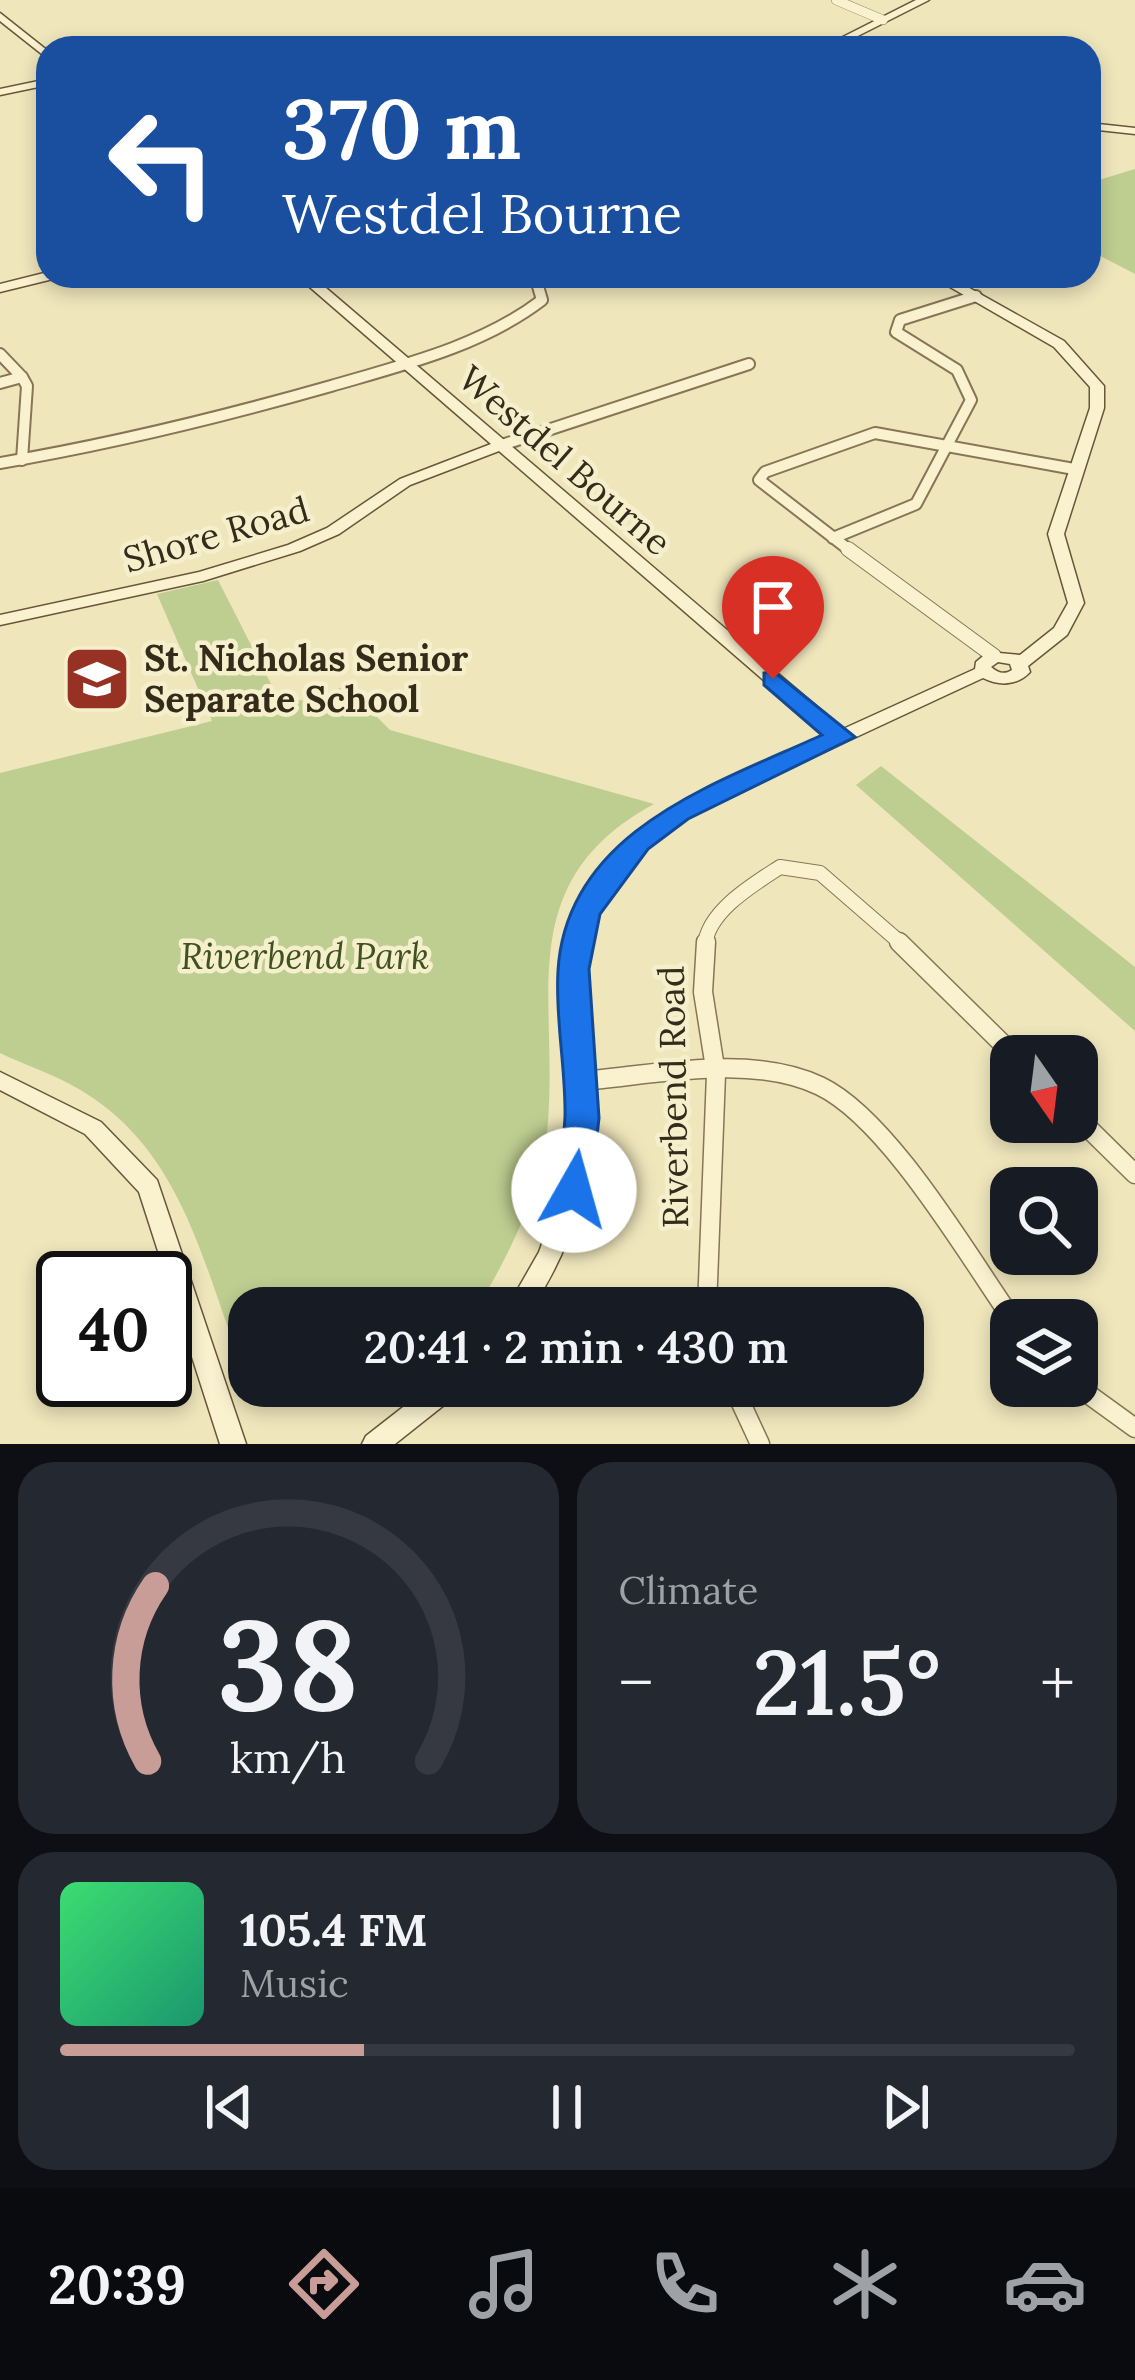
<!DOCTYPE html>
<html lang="en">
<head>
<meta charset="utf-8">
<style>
	body { margin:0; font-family:Lora,serif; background:#242831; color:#f1f3f6; height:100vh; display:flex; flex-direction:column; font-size:45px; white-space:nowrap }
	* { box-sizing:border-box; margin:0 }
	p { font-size:39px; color:#9ea1a6 }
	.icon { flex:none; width:66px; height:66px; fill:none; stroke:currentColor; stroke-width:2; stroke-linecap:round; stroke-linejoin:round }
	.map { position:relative; height:1444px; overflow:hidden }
	.side { display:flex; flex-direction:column; gap:18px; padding:18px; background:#0d0f14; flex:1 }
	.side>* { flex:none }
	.top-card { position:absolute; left:36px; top:36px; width:1065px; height:252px; border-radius:36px; box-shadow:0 6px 18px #0003; background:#1a4fa0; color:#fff; overflow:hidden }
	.needle { width:78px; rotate:166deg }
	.fabs { position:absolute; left:990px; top:1035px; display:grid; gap:24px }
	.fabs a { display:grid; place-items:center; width:108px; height:108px; border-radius:24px; background:#171b24; box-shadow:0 6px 18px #0003; font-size:60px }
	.speed { position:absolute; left:36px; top:1251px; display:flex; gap:24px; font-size:60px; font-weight:700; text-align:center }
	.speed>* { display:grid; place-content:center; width:156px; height:156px; border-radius:50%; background:#171b24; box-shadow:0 6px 18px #0003; line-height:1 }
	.speed .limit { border:6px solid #111; border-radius:18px; background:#fff; color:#111 }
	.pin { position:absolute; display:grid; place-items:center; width:102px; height:102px; color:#fff; margin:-123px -51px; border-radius:50% 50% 50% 0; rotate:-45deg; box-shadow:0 0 12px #0007 }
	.pin .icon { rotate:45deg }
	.me { position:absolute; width:132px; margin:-66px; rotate:7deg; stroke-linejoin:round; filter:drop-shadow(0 0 9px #0008) }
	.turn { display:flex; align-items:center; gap:42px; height:252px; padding:0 48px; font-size:54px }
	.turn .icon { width:156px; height:156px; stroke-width:2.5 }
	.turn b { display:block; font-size:84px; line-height:102px }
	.big { font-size:90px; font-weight:600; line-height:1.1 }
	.side .card { flex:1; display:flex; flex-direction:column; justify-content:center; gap:18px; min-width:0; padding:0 42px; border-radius:36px; background:#242831 }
	.side .dial { align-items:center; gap:0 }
	.dial svg { height:312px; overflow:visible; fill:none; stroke:#363941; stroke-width:7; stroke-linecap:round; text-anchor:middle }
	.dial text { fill:#f1f3f6; stroke:none }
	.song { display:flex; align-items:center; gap:36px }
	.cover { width:144px; height:144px; border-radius:18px; background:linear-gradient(135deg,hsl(140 70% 55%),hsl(160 70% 35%)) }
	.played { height:12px; border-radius:6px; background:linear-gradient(90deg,#c89c97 30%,#363941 30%) }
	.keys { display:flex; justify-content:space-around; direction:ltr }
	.heat { display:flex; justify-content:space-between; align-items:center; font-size:66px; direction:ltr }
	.side .tiles { flex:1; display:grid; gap:18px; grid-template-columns:1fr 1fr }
	.card:last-child { grid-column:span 2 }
	.trip { position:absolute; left:228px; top:1287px; width:696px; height:120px; border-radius:36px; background:#171b24; box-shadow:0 6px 18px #0003; font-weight:600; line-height:120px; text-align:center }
	.menu { display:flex; height:192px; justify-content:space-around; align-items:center; background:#090b0e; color:#9ea1a6 }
	.menu .icon { width:84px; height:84px }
	.menu .on { color:#c89c97 }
	.menu b { font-size:54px; color:#f1f3f6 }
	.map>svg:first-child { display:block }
</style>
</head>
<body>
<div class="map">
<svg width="1135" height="1444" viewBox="0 0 1135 1444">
	<rect width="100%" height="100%" fill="#efe6bc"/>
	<g fill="#becd90">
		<polygon points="1135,169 1135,274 1089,250 1089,183"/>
		<path d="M218,580l59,116 28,5 41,-15 44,44 264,74c-142,77 -96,191 -106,317 -5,66 -37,131 -71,187h-133l-3,-5 -10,5h-82v40l-12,5c-37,-101 -60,-208 -160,-265 -24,-14 -52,-23 -77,-35v-280l212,-52 -55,-127z"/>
		<polygon points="881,766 1135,967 1135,1031 856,785"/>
	</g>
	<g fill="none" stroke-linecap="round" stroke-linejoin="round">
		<g stroke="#877655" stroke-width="10">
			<polyline id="street-far3" points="836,0 883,20"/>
		</g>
		<g stroke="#877655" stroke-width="14">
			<g id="street-far2">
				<polyline points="0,354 22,377 0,383"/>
				<polyline points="22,377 27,386 22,460"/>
				<polyline points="502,445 749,364"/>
				<path d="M0,463c112,-19 222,-46 331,-77 72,-21 151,-40 211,-86l-7,-24"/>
				<polyline points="833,538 916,504 971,400 957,370 896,332 900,320 976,296"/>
				<polyline points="852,552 759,480 765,472 875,433 1074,469"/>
			</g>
		</g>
		<g stroke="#877655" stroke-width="16">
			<g id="street-far1">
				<polyline points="848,549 994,656"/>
				<path d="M705,945c3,-34 49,-61 75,-78l40,6 83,72"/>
			</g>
		</g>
		<g stroke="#877655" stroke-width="21">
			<g id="street">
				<polyline points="706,942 703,992 716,1074 707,1308"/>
				<polyline points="899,942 1015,1056"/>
				<path d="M581,1081c73,-6 170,-28 239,5 69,33 148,170 193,234"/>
				<polyline points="1077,1117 1135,1174"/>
				<polyline points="733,1386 760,1444"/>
				<polyline points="1077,1386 1135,1428"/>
			</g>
		</g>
		<g stroke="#685639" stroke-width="3">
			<g id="secondary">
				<polygon points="916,0 929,0 834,48 821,48"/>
				<polygon points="0,13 48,51 48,59 0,21"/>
				<polygon points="48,79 48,85 0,95 0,89"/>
				<polygon points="1089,123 1135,128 1135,134 1089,129"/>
				<polygon points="48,272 48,276 55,276 53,279 0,292 0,284"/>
				<path d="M297,276h15l531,453 132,-60 1,-7 12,-10 32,3 34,-27 14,-25 -20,-69 42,-126v-21l-36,-40 -123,-71h17l116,65 40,45v22l-40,126 20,69 -17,32 -39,31 2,6c-13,14 -31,14 -47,6 -67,31 -133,62 -200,93 -32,15 -69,27 -99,46 -16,10 -30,23 -43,35 -93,85 -41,178 -49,285 -5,62 -26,119 -60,171h-25l32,-56 20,-55 6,-30 6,-62 -7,-134 5,-40 14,-35 35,-45 53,-43 157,-72 -329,-285 -89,34 -71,49 -39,17 -97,30 -203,44v-10l199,-43 89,-27 39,-17 73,-49 91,-35zM998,662l12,2 2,6c-8,5 -14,3 -21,-3z"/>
				<polygon points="0,1072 101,1122 157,1180 246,1444 220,1444 139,1192 85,1134 0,1090"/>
				<polygon points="430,1386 462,1386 458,1394 395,1444 362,1444 366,1436"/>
			</g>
		</g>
		<use href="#street-far3" stroke="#faf2cf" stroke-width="9"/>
		<use href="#street-far2" stroke="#faf2cf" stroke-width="10"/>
		<use href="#street-far1" stroke="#faf2cf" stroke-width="14"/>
		<use href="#street" stroke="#faf2cf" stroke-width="18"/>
		<use href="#secondary" fill="#faf2cf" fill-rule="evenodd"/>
	</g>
	<path fill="#1a73e8" stroke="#114b97" stroke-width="3" d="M773,671l82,66 -167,82 -40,30 -48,65 -11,55 10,149 -8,72 -5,10h-25l-5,-10c3,-24 8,-49 9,-73 1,-49 -10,-98 -7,-146 8,-140 157,-187 264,-236l-58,-50v-12z"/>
	<defs>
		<g id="school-square" transform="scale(3.45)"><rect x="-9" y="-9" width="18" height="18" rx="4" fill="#973123" stroke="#f6efcc"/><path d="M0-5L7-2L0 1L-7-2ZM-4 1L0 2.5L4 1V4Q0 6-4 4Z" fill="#fff"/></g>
	</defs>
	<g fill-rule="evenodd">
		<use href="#school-square" x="97" y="679"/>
	</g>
	<g text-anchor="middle" stroke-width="9" stroke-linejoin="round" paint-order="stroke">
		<g font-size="36" fill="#352b1b" stroke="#f6efcc">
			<text transform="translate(565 460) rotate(41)" y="13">Westdel Bourne</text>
			<text transform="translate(216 534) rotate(-16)" y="13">Shore Road</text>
			<text transform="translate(673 1097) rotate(-91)" y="13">Riverbend Road</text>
		</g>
		<g font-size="36" font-weight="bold" fill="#352b1b" stroke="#f6efcc" text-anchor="start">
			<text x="144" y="671">St. Nicholas Senior<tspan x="144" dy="41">Separate School</tspan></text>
		</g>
		<g font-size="36" font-style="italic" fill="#3f5220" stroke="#f6efcc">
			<text x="305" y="969">Riverbend Park</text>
		</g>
	</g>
</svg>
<div class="fabs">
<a><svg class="needle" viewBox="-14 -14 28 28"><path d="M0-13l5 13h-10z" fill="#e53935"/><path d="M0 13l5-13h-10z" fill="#9ea1a6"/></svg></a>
<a><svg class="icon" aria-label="search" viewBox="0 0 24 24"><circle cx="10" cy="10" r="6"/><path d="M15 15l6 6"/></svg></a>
<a><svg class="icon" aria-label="layers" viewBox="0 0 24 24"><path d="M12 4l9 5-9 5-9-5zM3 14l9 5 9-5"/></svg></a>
</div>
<div class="speed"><div class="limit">40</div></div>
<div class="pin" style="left:773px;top:679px;background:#d93025"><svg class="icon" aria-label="arrive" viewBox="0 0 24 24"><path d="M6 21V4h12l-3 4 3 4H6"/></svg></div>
<svg class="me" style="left:574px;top:1190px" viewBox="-20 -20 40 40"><circle r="19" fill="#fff"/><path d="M0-13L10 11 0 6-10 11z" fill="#1a73e8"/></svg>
<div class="trip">20:41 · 2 min · 430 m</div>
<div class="top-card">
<div class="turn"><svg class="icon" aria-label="left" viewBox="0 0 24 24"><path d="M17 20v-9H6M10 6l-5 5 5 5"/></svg><div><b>370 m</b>Westdel Bourne</div></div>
</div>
</div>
<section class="side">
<div class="tiles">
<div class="card dial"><svg viewBox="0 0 100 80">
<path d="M14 69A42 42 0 1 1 86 69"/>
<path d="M14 69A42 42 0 0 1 16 24" stroke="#c89c97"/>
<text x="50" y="56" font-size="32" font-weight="700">38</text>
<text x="50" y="72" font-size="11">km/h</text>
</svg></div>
<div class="card"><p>Climate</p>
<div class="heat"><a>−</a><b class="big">21.5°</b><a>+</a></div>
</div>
<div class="card">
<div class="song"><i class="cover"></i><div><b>105.4 FM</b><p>Music</p></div></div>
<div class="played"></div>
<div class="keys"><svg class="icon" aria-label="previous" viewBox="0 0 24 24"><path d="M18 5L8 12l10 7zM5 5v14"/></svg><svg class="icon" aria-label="pause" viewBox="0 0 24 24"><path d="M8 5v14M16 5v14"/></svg><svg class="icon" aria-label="next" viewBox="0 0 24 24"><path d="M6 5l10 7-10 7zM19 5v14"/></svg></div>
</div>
</div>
</section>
<nav class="menu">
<b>20:39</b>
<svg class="icon on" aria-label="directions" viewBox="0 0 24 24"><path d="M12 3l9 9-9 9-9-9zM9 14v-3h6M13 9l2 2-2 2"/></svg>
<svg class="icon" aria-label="music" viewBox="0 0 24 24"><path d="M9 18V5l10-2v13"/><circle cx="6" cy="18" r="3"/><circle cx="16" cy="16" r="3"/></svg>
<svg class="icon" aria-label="phone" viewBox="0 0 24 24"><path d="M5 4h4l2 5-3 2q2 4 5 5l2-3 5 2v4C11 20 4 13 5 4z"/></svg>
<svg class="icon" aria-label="climate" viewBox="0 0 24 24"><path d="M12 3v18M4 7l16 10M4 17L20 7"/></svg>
<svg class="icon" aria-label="car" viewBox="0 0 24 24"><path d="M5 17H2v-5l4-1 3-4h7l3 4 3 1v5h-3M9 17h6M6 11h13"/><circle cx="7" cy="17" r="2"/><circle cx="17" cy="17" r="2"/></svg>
</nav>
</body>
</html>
